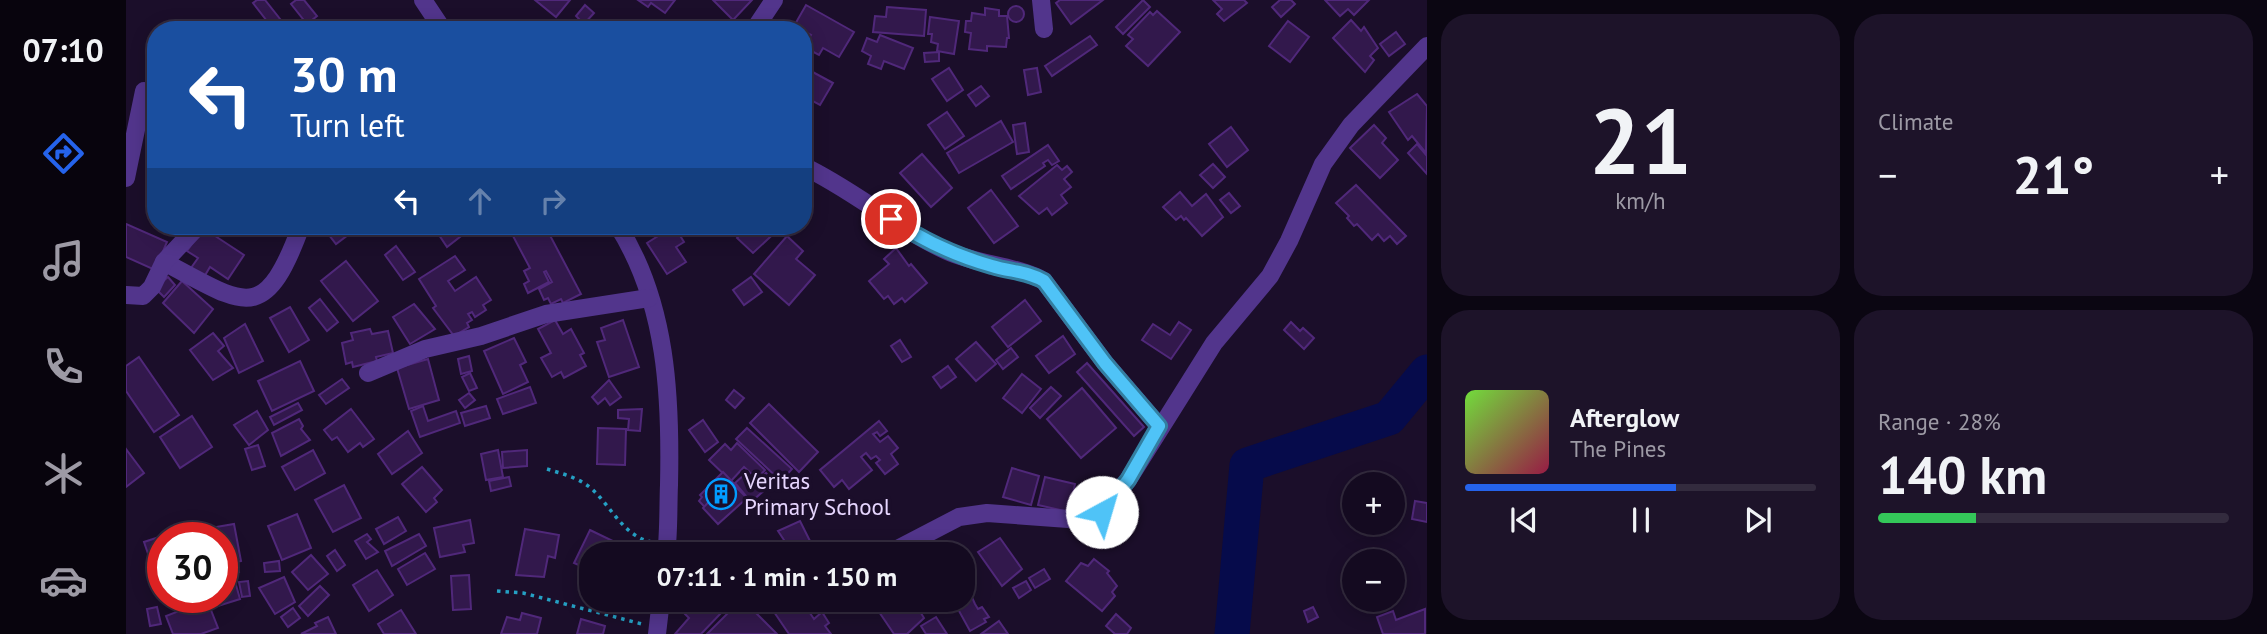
<!DOCTYPE html>
<html lang="en">
<head>
<meta charset="utf-8">
<style>
	body { margin:0; font-family:"PT Sans",sans-serif; background:#1d1329; color:#f1f3f6; height:100vh; display:flex; flex-direction:column; font-size:26px; white-space:nowrap }
	* { box-sizing:border-box; margin:0 }
	p { font-size:23px; color:#9d9aa5 }
	.icon { flex:none; width:38px; height:38px; fill:none; stroke:currentColor; stroke-width:2; stroke-linecap:round; stroke-linejoin:round }
	.map { position:relative; flex:1; overflow:hidden }
	.drawer { display:flex; flex-direction:column; gap:14px; padding:14px; background:#0b0612; width:840px }
	.drawer>* { flex:none }
	.top-card { position:absolute; left:21px; top:21px; width:665px; height:214px; border-radius:28px; box-shadow:0 4px 18px #0003,0 0 0 2px #332b3e; background:#1a4fa0; color:#fff; overflow:hidden }
	.controls { position:absolute; left:1216px; top:472px; display:grid; gap:14px }
	.controls a { display:grid; place-items:center; width:63px; height:63px; border-radius:50%; background:#140a20; box-shadow:0 4px 18px #0003,0 0 0 2px #332b3e; font-size:35px }
	.speed { position:absolute; left:21px; top:522px; display:flex; gap:14px; font-size:35px; font-weight:700; text-align:center }
	.speed>* { display:grid; place-content:center; width:91px; height:91px; border-radius:50%; background:#140a20; box-shadow:0 4px 18px #0003,0 0 0 2px #332b3e; line-height:1 }
	.speed .limit { border:10px solid #d22; background:#fff; color:#111 }
	.pin { position:absolute; display:grid; place-items:center; width:60px; height:60px; color:#fff; margin:-30px; border:4px solid #fff; border-radius:50%; box-shadow:0 2px 7px #0007 }
	.me { position:absolute; width:77px; margin:-38px; rotate:39deg; stroke-linejoin:round; filter:drop-shadow(0 0 5px #0008) }
	.turn { display:flex; align-items:center; gap:24px; height:147px; padding:0 28px; font-size:32px }
	.turn .icon { width:91px; height:91px; stroke-width:2.5 }
	.turn b { display:block; font-size:49px; line-height:60px }
	.lanes { display:flex; align-items:center; height:66px; padding:0 28px; background:#0003; justify-content:center; gap:35px; direction:ltr }
	.lanes .off { opacity:.35 }
	.big { font-size:52px; font-weight:700; line-height:1.1 }
	.drawer .card { flex:1; display:flex; flex-direction:column; justify-content:center; gap:10px; min-width:0; padding:0 24px; border-radius:28px; background:#1d1329 }
	.drawer .dial { align-items:center; gap:0 }
	.dial b { font-size:91px; line-height:1 }
	.song { display:flex; align-items:center; gap:21px }
	.cover { width:84px; height:84px; border-radius:10px; background:linear-gradient(135deg,hsl(100 70% 55%),hsl(340 70% 35%)) }
	.played { height:7px; border-radius:4px; background:linear-gradient(90deg,#2563eb 60%,#332b3e 60%) }
	.keys { display:flex; justify-content:space-around; direction:ltr }
	.heat { display:flex; justify-content:space-between; align-items:center; font-size:38px; direction:ltr }
	.charge { height:10px; border-radius:5px; background:linear-gradient(90deg,#34c759 28%,#332b3e 0) }
	.drawer .tiles { flex:1; display:grid; gap:14px; grid-template-columns:repeat(2,1fr) }
	.trip { position:absolute; left:453px; top:542px; width:396px; height:70px; border-radius:28px; background:#140a20; box-shadow:0 4px 18px #0003,0 0 0 2px #332b3e; font-weight:700; line-height:70px; text-align:center }
	main { display:flex; flex:1; min-height:0 }
	.tab-bar { display:flex; flex-direction:column; width:126px; justify-content:space-around; align-items:center; background:#08040d; color:#9d9aa5 }
	.tab-bar .icon { width:49px; height:49px }
	.tab-bar .current { color:#2563eb }
	.tab-bar b { font-size:32px; color:#f1f3f6 }
	.map>svg:first-child { display:block }
</style>
</head>
<body>
<main>
<nav class="tab-bar">
<b>07:10</b>
<svg class="icon current" aria-label="directions" viewBox="0 0 24 24"><path d="M12 3l9 9-9 9-9-9zM9 14v-3h6M13 9l2 2-2 2"/></svg>
<svg class="icon" aria-label="music" viewBox="0 0 24 24"><path d="M9 18V5l10-2v13"/><circle cx="6" cy="18" r="3"/><circle cx="16" cy="16" r="3"/></svg>
<svg class="icon" aria-label="phone" viewBox="0 0 24 24"><path d="M5 4h4l2 5-3 2q2 4 5 5l2-3 5 2v4C11 20 4 13 5 4z"/></svg>
<svg class="icon" aria-label="climate" viewBox="0 0 24 24"><path d="M12 3v18M4 7l16 10M4 17L20 7"/></svg>
<svg class="icon" aria-label="car" viewBox="0 0 24 24"><path d="M5 17H2v-5l4-1 3-4h7l3 4 3 1v5h-3M9 17h6M6 11h13"/><circle cx="7" cy="17" r="2"/><circle cx="17" cy="17" r="2"/></svg>
</nav>
<div class="map">
<svg width="1301" height="634" viewBox="0 0 1301 634">
	<rect width="100%" height="100%" fill="#1b0e2a"/>
	<g fill="none" stroke-linecap="round" stroke-linejoin="round">
		<polyline stroke="#060b4b" stroke-width="35" points="1106,634 1121,465 1263,418 1301,372"/>
	</g>
	<g fill="#32184c" stroke="#50287a" stroke-width="2">
		<polygon points="131,0 139,0 158,24 148,30 127,3"/>
		<polygon points="170,0 178,0 191,16 181,24 165,4"/>
		<polygon points="409,0 444,0 430,17"/>
		<polygon points="512,0 549,0 539,13 525,3 522,7"/>
		<polygon points="587,0 626,0 607,20"/>
		<polygon points="934,0 977,0 945,24 930,3"/>
		<polygon points="1017,0 1024,7 997,34 990,27"/>
		<polygon points="1087,0 1118,0 1121,3 1098,21 1091,14 1096,9"/>
		<polygon points="1154,0 1165,0 1169,4 1155,17 1146,7"/>
		<polygon points="1199,0 1243,0 1228,15 1222,9 1214,16"/>
		<polygon points="459,5 468,13 458,24 450,16"/>
		<polygon points="680,5 728,32 713,57 697,48 693,55 678,47 685,35 668,26"/>
		<circle cx="890" cy="14" r="8"/>
		<polygon points="761,7 800,10 798,36 747,32 749,16 760,17"/>
		<polygon points="859,8 873,10 873,16 881,16 883,38 881,38 880,47 861,46 861,51 843,49 845,33 839,32 840,21 845,21 846,13 859,15"/>
		<polygon points="1031,11 1054,32 1022,66 1000,46 1007,39 1002,35 1024,12 1027,15"/>
		<polygon points="804,17 833,21 828,54 811,51 812,44 805,42 806,34 802,34"/>
		<polygon points="1225,20 1235,31 1238,27 1252,48 1244,56 1248,60 1239,72 1207,38"/>
		<polygon points="1162,21 1183,37 1164,62 1143,46"/>
		<polygon points="1270,32 1279,44 1263,56 1254,44"/>
		<polygon points="754,35 787,48 778,69 758,61 755,69 742,64 745,56 736,51 741,38 751,42"/>
		<polygon points="964,36 971,45 926,76 919,66"/>
		<polygon points="813,52 813,61 799,62 798,53"/>
		<polygon points="823,68 837,90 821,101 806,79"/>
		<polygon points="911,68 915,92 902,95 898,70"/>
		<polygon points="683,70 707,83 694,105 677,96 677,81"/>
		<polygon points="855,86 863,96 850,106 842,95"/>
		<polygon points="1291,94 1301,106 1300,153 1286,136 1282,140 1263,112"/>
		<polygon points="821,112 838,136 819,149 802,125"/>
		<polygon points="875,121 887,142 833,173 821,153"/>
		<polygon points="899,123 903,152 891,154 887,125"/>
		<polygon points="1248,125 1260,138 1256,143 1272,160 1254,178 1224,148"/>
		<polygon points="1105,127 1122,150 1101,167 1083,144"/>
		<polygon points="1291,144 1301,156 1301,174 1282,153"/>
		<polygon points="922,145 933,161 926,165 922,160 917,163 919,166 885,189 876,176"/>
		<polygon points="796,154 826,188 805,207 774,173"/>
		<polygon points="1087,164 1099,177 1087,188 1074,175"/>
		<polygon points="931,165 936,170 941,166 946,172 938,179 945,187 935,195 941,203 926,215 921,208 913,214 893,196"/>
		<polygon points="1230,185 1280,236 1271,244 1264,236 1258,241 1252,234 1246,240 1231,224 1228,226 1221,218 1223,216 1210,203"/>
		<polygon points="865,190 892,226 868,243 842,208"/>
		<polygon points="1054,192 1066,206 1080,194 1097,217 1076,236 1060,218 1058,220 1055,216 1050,220 1037,207"/>
		<polygon points="1103,193 1114,206 1105,213 1094,200"/>
		<polygon points="0,224 41,242 29,270 0,257"/>
		<polygon points="196,226 234,226 210,244"/>
		<polygon points="307,226 348,226 321,247"/>
		<polygon points="419,226 455,294 437,303 435,299 425,304 422,298 418,300 413,289 426,282 420,271 418,272 423,282 402,293 398,284 403,281 398,271 404,268 387,236 398,230 401,235 409,231 407,227"/>
		<polygon points="548,226 558,242 550,247 560,262 541,274 521,243"/>
		<polygon points="614,226 656,226 627,253 611,238 618,230"/>
		<polygon points="77,228 118,255 102,279 84,267 78,277 65,268 72,258 61,251"/>
		<polygon points="661,236 677,251 670,259 689,275 663,305 628,274"/>
		<polygon points="270,246 289,272 277,280 259,255"/>
		<polygon points="770,248 783,266 785,264 801,283 779,302 776,298 768,304 762,296 758,299 743,281 763,264 758,259"/>
		<polygon points="329,256 339,270 322,281 329,291 350,277 365,300 357,305 360,310 349,317 346,312 342,314 346,320 341,323 343,327 328,336 307,308 310,306 293,279"/>
		<polygon points="220,261 252,301 227,321 195,281"/>
		<polygon points="42,277 49,285 38,297 29,288"/>
		<polygon points="625,277 636,292 618,305 607,290"/>
		<polygon points="56,281 87,309 68,333 37,303"/>
		<polygon points="194,299 212,322 201,331 183,308"/>
		<polygon points="899,300 915,321 882,347 866,327"/>
		<polygon points="288,304 309,329 284,344 267,317"/>
		<polygon points="164,307 183,340 163,352 144,318"/>
		<polygon points="429,320 437,334 445,329 458,353 454,355 460,366 438,378 435,372 426,377 415,358 425,353 412,329"/>
		<polygon points="497,320 513,367 483,377 471,342 479,340 475,328"/>
		<polygon points="1053,322 1065,330 1045,359 1016,340 1027,324 1044,335"/>
		<polygon points="1165,322 1174,331 1177,328 1188,338 1178,349 1158,330"/>
		<polygon points="119,324 137,361 113,373 98,338"/>
		<polygon points="244,329 246,334 262,331 267,353 250,357 251,361 227,367 226,362 220,364 216,343 227,340 225,333"/>
		<polygon points="87,333 98,346 92,351 107,368 87,380 64,350"/>
		<polygon points="937,336 949,354 923,373 910,356"/>
		<polygon points="388,338 400,362 394,365 402,382 377,394 358,351"/>
		<polygon points="774,340 785,357 776,362 765,346"/>
		<polygon points="850,342 870,364 850,381 830,359"/>
		<polygon points="885,348 892,357 877,369 870,360"/>
		<polygon points="343,356 346,371 335,374 332,359"/>
		<polygon points="13,357 53,415 28,432 0,391 0,366"/>
		<polygon points="302,359 313,400 283,409 271,368"/>
		<polygon points="174,361 188,391 146,411 132,381"/>
		<polygon points="961,363 1018,427 1008,436 951,372"/>
		<polygon points="822,366 830,377 815,388 807,377"/>
		<polygon points="344,373 351,388 343,391 336,377"/>
		<polygon points="896,374 915,389 896,413 877,398"/>
		<polygon points="216,379 223,388 200,404 193,395"/>
		<polygon points="483,380 495,397 484,405 479,398 472,404 466,397"/>
		<polygon points="404,387 410,403 377,414 371,399"/>
		<polygon points="925,387 935,396 914,418 904,408"/>
		<polygon points="956,388 990,428 955,458 921,419"/>
		<polygon points="608,390 618,398 609,408 600,400"/>
		<polygon points="343,393 349,400 339,408 333,400"/>
		<polygon points="172,403 176,410 148,425 144,417"/>
		<polygon points="643,404 692,452 673,472 624,423"/>
		<polygon points="297,406 302,421 330,411 334,423 294,437 285,411"/>
		<polygon points="360,406 364,418 339,426 335,413"/>
		<polygon points="225,409 248,439 237,447 234,443 222,452 211,437 206,440 198,430"/>
		<polygon points="516,409 514,431 502,430 503,419 492,418 492,410"/>
		<polygon points="131,411 142,430 123,445 108,425"/>
		<polygon points="66,416 86,447 54,468 34,437"/>
		<polygon points="173,419 177,426 175,429 184,440 155,456 146,433"/>
		<polygon points="577,420 592,442 579,452 563,430"/>
		<polygon points="753,421 761,431 754,436 751,432 747,434 754,442 762,436 772,448 765,454 772,464 759,474 750,463 754,460 750,456 745,459 740,453 735,457 746,470 723,489 716,480 708,487 694,470"/>
		<polygon points="472,428 500,429 499,465 471,464"/>
		<polygon points="621,428 666,469 655,481 610,439"/>
		<polygon points="282,431 296,453 266,474 252,454"/>
		<polygon points="611,443 639,470 631,479 618,467 605,481 583,460 599,444 605,450"/>
		<polygon points="132,445 139,466 126,470 119,449"/>
		<polygon points="0,449 18,473 0,487"/>
		<polygon points="187,450 199,473 169,490 156,467"/>
		<polygon points="372,450 377,477 360,480 355,454"/>
		<polygon points="401,450 401,466 377,468 376,452"/>
		<polygon points="296,467 316,490 308,498 311,502 300,512 276,484"/>
		<polygon points="886,468 913,476 905,505 877,497"/>
		<polygon points="597,472 616,492 588,517 573,501 576,497 574,495"/>
		<polygon points="640,473 648,482 625,502 609,483 619,474 628,483"/>
		<polygon points="383,477 385,486 365,491 363,481"/>
		<polygon points="919,477 949,484 943,512 912,505"/>
		<polygon points="603,480 621,498 592,524 577,508"/>
		<polygon points="218,485 235,518 207,532 189,500"/>
		<polygon points="1289,501 1301,503 1301,522 1286,519"/>
		<polygon points="171,514 185,548 156,560 142,526"/>
		<polygon points="272,517 280,531 258,544 250,529"/>
		<polygon points="344,520 348,543 337,545 339,552 314,557 308,528"/>
		<polygon points="674,521 687,547 668,555 652,531"/>
		<polygon points="108,524 115,561 111,562 113,572 104,574 102,564 97,565 96,537 92,537 90,527"/>
		<polygon points="399,529 433,535 429,558 422,556 418,577 390,575"/>
		<polygon points="464,530 491,543 486,555 466,555 466,571 448,563"/>
		<polygon points="241,534 245,539 241,542 252,552 240,559 229,541"/>
		<polygon points="293,534 300,546 266,566 259,551"/>
		<polygon points="33,537 37,549 37,585 33,586 18,542"/>
		<polygon points="874,538 896,569 876,586 852,552"/>
		<polygon points="209,550 219,565 211,571 201,556"/>
		<polygon points="299,553 309,569 281,585 272,569"/>
		<polygon points="185,555 202,574 182,590 166,572"/>
		<polygon points="968,559 983,571 981,573 991,586 986,592 989,596 976,611 940,581 955,563 962,566"/>
		<polygon points="153,561 154,571 139,572 138,563"/>
		<polygon points="918,569 924,579 909,588 903,578"/>
		<polygon points="251,570 267,595 243,611 227,585"/>
		<polygon points="343,575 345,609 327,610 325,576"/>
		<polygon points="836,575 847,590 844,593 849,604 852,609 856,607 863,617 858,619 860,622 844,631 827,600 836,600"/>
		<polygon points="158,577 169,602 149,614 133,588"/>
		<polygon points="122,581 124,596 116,597 113,582"/>
		<polygon points="900,581 905,590 893,598 887,588"/>
		<polygon points="110,585 114,599 92,606 90,597 96,597 96,589"/>
		<polygon points="194,586 203,595 182,616 173,606"/>
		<polygon points="81,600 92,628 75,634 47,634 40,616"/>
		<polygon points="561,600 589,600 598,610 575,634 549,634 563,618 553,608"/>
		<polygon points="615,600 617,600 651,634 581,634"/>
		<polygon points="657,600 691,600 680,607 688,619 696,612 703,623 699,626 705,634 663,634 646,609"/>
		<polygon points="745,600 787,600 798,618 781,634 768,634"/>
		<polygon points="31,607 35,624 24,626 21,609"/>
		<polygon points="1187,607 1192,617 1182,622 1178,611"/>
		<polygon points="167,608 174,618 162,627 155,617"/>
		<polygon points="1299,609 1299,634 1257,634 1251,617 1267,611 1270,620"/>
		<polygon points="275,610 290,634 258,634 252,624"/>
		<polygon points="396,613 415,618 411,634 375,634 381,617 394,620"/>
		<polygon points="990,614 1005,628 1001,634 989,634 980,626"/>
		<polygon points="202,617 210,634 175,634 191,626 189,623"/>
		<polygon points="810,617 821,634 800,634 795,626"/>
		<polygon points="455,619 479,626 477,634 451,634"/>
		<polygon points="873,621 882,634 855,634"/>
	</g>
	<g fill="none" stroke-linecap="round" stroke-linejoin="round">
		<g stroke="#25a0c4" stroke-width="3.5" stroke-dasharray="3.5 5" stroke-linecap="butt">
			<path d="M421,469c16,5 33,9 46,21 19,18 31,46 58,52"/>
			<polyline points="371,591 397,593 516,624"/>
		</g>
		<g stroke="#52358c" stroke-width="18">
			<polyline points="297,0 317,30"/>
			<polyline points="915,0 918,29"/>
			<polyline points="628,30 648,0"/>
			<path d="M677,166c51,24 93,62 144,85 31,14 71,15 97,30l61,82 54,63"/>
			<polyline points="0,178 18,91"/>
			<path d="M492,226c49,77 53,171 51,259 -1,23 0,47 -3,70"/>
			<path d="M38,262c80,42 100,65 137,-36"/>
			<polyline points="0,295 17,296 26,287 38,262 72,226"/>
			<polyline points="242,373 299,349 355,336 420,314 523,298"/>
			<polyline points="760,555 833,517 861,513 956,520 976,512 1002,480 1088,343 1144,276 1163,241 1197,164 1225,125 1301,46"/>
			<polyline points="531,634 535,600"/>
		</g>
	</g>
	<g fill="none" stroke-linecap="round" stroke-linejoin="round">
		<g stroke="#337fa1" stroke-width="18">
			<path id="route" d="M765,219c31,21 65,37 101,47 19,6 35,5 52,15l61,82 54,63 -31,54 -26,32"/>
		</g>
		<use href="#route" stroke="#4fc3f7" stroke-width="12"/>
	</g>
	<defs>
		<g id="building-ring" transform="scale(1.575)"><circle r="9.5" fill="#1b0e2a" stroke="#029cff" stroke-width="1.5"/><path d="M-4-6H4V6H1V3H-1V6H-4ZM-2.5-4.3h1.7v1.8h-1.7ZM.8-4.3h1.7v1.8H.8ZM-2.5-1h1.7V.8h-1.7ZM.8-1h1.7V.8H.8Z" fill="#029cff"/></g>
	</defs>
	<g fill-rule="evenodd">
		<use href="#building-ring" x="595" y="494"/>
	</g>
	<g text-anchor="middle" stroke-width="7" stroke-linejoin="round" paint-order="stroke">
		<g font-size="23" fill="#e7d6ff" stroke="#1b0e2a" text-anchor="start">
			<text x="618" y="489">Veritas<tspan x="618" dy="26">Primary School</tspan></text>
		</g>
	</g>
</svg>
<div class="controls">
<a>+</a>
<a>−</a>
</div>
<div class="speed"><div class="limit">30</div></div>
<div class="pin" style="left:765px;top:219px;background:#d93025"><svg class="icon" aria-label="arrive" viewBox="0 0 24 24"><path d="M6 21V4h12l-3 4 3 4H6"/></svg></div>
<svg class="me" style="left:976px;top:512px" viewBox="-20 -20 40 40"><circle r="19" fill="#fff"/><path d="M0-13L10 11 0 6-10 11z" fill="#4fc3f7"/></svg>
<div class="trip">07:11 · 1 min · 150 m</div>
<div class="top-card">
<div class="turn"><svg class="icon" aria-label="left" viewBox="0 0 24 24"><path d="M17 20v-9H6M10 6l-5 5 5 5"/></svg><div><b>30 m</b>Turn left</div></div>
<div class="lanes"><svg class="icon" aria-label="left" viewBox="0 0 24 24"><path d="M17 20v-9H6M10 6l-5 5 5 5"/></svg><svg class="icon off" aria-label="ahead" viewBox="0 0 24 24"><path d="M12 20V5M6 11l6-6 6 6"/></svg><svg class="icon off" aria-label="right" viewBox="0 0 24 24"><path d="M7 20v-9h11M14 6l5 5-5 5"/></svg></div>
</div>
</div>
<section class="drawer">
<div class="tiles">
<div class="card dial"><b>21</b><p>km/h</p></div>
<div class="card"><p>Climate</p>
<div class="heat"><a>−</a><b class="big">21°</b><a>+</a></div>
</div>
<div class="card">
<div class="song"><i class="cover"></i><div><b>Afterglow</b><p>The Pines</p></div></div>
<div class="played"></div>
<div class="keys"><svg class="icon" aria-label="previous" viewBox="0 0 24 24"><path d="M18 5L8 12l10 7zM5 5v14"/></svg><svg class="icon" aria-label="pause" viewBox="0 0 24 24"><path d="M8 5v14M16 5v14"/></svg><svg class="icon" aria-label="next" viewBox="0 0 24 24"><path d="M6 5l10 7-10 7zM19 5v14"/></svg></div>
</div>
<div class="card"><p>Range · 28%</p><b class="big">140 km</b><div class="charge"></div></div>
</div>
</section>
</main>
</body>
</html>
